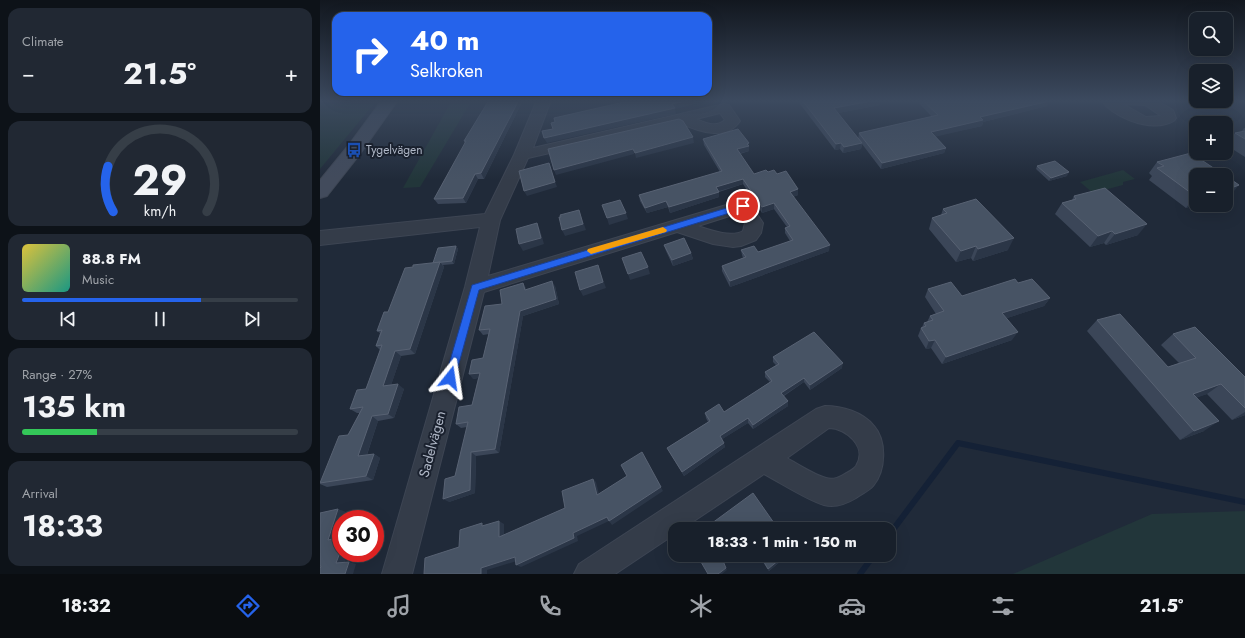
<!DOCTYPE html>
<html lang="en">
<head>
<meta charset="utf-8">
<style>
	body { margin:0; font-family:Jost,sans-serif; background:#212833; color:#f1f3f6; height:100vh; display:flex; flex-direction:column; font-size:15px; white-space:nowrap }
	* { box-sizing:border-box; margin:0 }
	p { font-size:13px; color:#9fa3a9 }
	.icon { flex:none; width:22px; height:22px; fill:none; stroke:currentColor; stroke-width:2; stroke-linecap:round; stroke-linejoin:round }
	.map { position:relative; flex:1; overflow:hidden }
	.details { display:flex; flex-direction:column; gap:8px; padding:8px; background:#0d1218; width:320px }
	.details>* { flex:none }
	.guide { position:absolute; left:12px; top:12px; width:380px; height:84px; border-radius:12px; box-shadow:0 4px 16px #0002,0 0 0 1px #363e47; background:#2563eb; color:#fff; overflow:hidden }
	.buttons { position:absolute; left:869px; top:12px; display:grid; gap:8px }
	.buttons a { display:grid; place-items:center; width:44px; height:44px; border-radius:8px; background:#18202b; box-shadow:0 4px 16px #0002,0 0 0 1px #363e47; font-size:20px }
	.speed { position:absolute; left:12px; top:510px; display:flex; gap:8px; font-size:20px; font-weight:700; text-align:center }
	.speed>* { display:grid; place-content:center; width:52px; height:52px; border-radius:50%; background:#18202b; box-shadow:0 4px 16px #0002,0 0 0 1px #363e47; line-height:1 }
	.speed .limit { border:6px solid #d22; background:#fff; color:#111 }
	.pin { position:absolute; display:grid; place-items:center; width:34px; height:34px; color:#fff; margin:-17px; border:2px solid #fff; border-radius:50%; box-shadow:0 1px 4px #0007 }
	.me { position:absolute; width:44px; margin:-22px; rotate:15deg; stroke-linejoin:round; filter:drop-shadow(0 0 3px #0008) }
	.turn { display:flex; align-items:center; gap:14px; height:84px; padding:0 12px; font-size:18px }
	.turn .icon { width:52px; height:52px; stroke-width:2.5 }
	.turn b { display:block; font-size:28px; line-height:34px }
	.big { font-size:30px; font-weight:700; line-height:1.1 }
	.details .widget { flex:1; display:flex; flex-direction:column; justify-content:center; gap:6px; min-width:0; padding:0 14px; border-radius:12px; background:#212833 }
	.details .dial { align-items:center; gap:0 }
	.dial svg { height:104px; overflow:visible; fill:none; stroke:#363e47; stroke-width:7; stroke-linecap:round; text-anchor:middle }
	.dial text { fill:#f1f3f6; stroke:none }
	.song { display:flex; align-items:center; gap:12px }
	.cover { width:48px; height:48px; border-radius:6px; background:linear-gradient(135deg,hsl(50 70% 55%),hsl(170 70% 35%)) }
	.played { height:4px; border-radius:2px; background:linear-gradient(90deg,#2563eb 65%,#363e47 65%) }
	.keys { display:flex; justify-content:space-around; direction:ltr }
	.heat { display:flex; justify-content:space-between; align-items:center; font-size:22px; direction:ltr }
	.charge { height:6px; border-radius:3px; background:linear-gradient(90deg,#34c759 27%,#363e47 0) }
	.trip { position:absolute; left:348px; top:522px; width:228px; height:40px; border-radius:12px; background:#18202b; box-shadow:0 4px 16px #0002,0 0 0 1px #363e47; font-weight:700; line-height:40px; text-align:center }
	.tabs { display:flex; height:64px; justify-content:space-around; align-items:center; background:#0a0d11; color:#9fa3a9 }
	.tabs .icon { width:28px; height:28px }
	.tabs .selected { color:#2563eb }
	.tabs b { font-size:18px; color:#f1f3f6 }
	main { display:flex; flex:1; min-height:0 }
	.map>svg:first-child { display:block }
</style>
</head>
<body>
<main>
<section class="details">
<div class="widget"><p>Climate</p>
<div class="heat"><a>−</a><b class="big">21.5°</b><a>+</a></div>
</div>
<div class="widget dial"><svg viewBox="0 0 100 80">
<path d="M14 69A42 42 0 1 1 86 69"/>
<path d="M14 69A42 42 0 0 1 10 34" stroke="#2563eb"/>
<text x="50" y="56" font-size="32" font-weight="700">29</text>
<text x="50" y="72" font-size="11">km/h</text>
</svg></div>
<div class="widget">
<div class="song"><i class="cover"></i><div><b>88.8 FM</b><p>Music</p></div></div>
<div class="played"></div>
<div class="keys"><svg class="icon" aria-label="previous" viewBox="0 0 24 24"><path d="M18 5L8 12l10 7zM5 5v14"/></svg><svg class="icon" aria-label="pause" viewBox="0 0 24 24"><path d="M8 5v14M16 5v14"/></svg><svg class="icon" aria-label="next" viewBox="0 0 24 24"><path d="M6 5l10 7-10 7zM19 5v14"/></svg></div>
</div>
<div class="widget"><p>Range · 27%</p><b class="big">135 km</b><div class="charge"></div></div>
<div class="widget"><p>Arrival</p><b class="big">18:33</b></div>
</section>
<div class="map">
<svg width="925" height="574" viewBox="0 0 925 574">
	<rect width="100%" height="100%" fill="#202a39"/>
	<g fill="#22363a">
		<polygon points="0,100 57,100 0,169"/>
		<polygon points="132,100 152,100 100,187 83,188"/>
		<polygon points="803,170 815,179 803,182 803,185 773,193 760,182"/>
		<polygon points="925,511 925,574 693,574 832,514"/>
	</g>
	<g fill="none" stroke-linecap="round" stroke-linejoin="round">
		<g stroke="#142136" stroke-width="6">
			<polyline points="569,535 638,443 925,502"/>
			<polyline points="540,574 554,555"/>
		</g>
		<g stroke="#3d4553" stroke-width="2">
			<g id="street">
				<path d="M217,100h14l-18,48 191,-44 5,1 11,16c-14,21 -42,10 -60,2l-152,35 -28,62 -12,56 255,-76 6,2 14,21 -2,10 -5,7 -15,6 -8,1 -20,-3 -36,-12 -193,60 -72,282h-30l83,-287 15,-60 -160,18v-14l165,-17 29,-59zM400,113l5,7c-9,8 -19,3 -29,-1zM419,213l6,10 -2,8c-12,7 -33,-1 -45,-5z"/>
				<path d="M781,100h55l17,10 3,8c-2,4 -6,5 -10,6 -20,6 -53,-7 -65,-24zM803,104l22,1 16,11 -15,1z"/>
				<path d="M505,406c17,0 38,6 49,20 13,15 12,45 -1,60 -4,5 -12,8 -17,12 -10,6 -21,10 -32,7 -17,-5 -43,-22 -60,-31l-82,55h-7v5l-60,40h-41l5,-10 237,-155zM509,428c17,0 39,19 27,38 -3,4 -8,6 -13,9 -5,3 -11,5 -17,3 -13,-4 -27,-13 -39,-20z"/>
			</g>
		</g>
		<g stroke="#3d4553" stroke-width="2">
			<polygon id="secondary" points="62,100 78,100 40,154 7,196 0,198 0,180 28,146"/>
		</g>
		<use href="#street" fill="#343c49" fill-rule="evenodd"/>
		<use href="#secondary" fill="#424b5c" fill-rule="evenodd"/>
	</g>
	<g fill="#3b4658">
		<polygon points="169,100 203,100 164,179 158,179 146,203 118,204 114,199 145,144 144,141"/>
		<polygon points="477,100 561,100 560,105 518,113 538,139 539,133 612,117 596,100 728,100 727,106 663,122 662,126 615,136 626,148 624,153 561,169 542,144 541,149 523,153 520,149 515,150"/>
		<polygon points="924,128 925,128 925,157 906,145 915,133 921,132"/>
		<polygon points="383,139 429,143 429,151 420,154 434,174 448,172 457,174 478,195 473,197 509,251 410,287 402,271 402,266 423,258 422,255 421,250 438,252 470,241 465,233 465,228 467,227 454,209 442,213 423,184 399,192 399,197 350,213 348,207 327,213 320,201 319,195 400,172 384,145"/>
		<polygon points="837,162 876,175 876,204 866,208 829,180 832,176 829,173"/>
		<polygon points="717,166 747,176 729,181 716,169"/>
		<polygon points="754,196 818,235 786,245 784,243 770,247 735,214 742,203 752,200"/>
		<polygon points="623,209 688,250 653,261 651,258 636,262 609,229 612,218 621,215"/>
		<polygon points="344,245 371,253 373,259 353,266 346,251"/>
		<polygon points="136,246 138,249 134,264 123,265 124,267 95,354 81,356 71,385 84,389 74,418 58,421 47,455 54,454 60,458 53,480 7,487 0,484 28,435 40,413 37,413 30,409 46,389 60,350 56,346 60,333 57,331 93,267 113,263"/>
		<polygon points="203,283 206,289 235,286 239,304 203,316 179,453 156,456 155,493 129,502 147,427 141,428 136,424 152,405 158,378 153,379 163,358 169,334 163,335 159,330 182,304"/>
		<polygon points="698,283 730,298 724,306 687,318 692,340 622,364 611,348 606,349 598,336 601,328 602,327 604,323 607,322 610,316 616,314 605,297 608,289 642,296"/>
		<polygon points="777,320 848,367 859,363 841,345 853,334 925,377 925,415 912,420 887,394 877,397 884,431 860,440 767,331"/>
		<polygon points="453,357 522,368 490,390 484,382 464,396 468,406 433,429 428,423 402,439 405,447 364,476 347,448 388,422 386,418 385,413 404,412 450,382 445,377 445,372 456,365 453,362"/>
		<polygon points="438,555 468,555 449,571"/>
	</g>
	<g fill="#2b3647">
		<polygon points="199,100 203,100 164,179 161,173"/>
		<polygon points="369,100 392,100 355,109 356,114 227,143 224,138"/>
		<polygon points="557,100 561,100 560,105 513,114 514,108"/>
		<polygon points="730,101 727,106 663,122 662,126 610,138 611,132 660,117"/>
		<polygon points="373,137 374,143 316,158 315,153"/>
		<polygon points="429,143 429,151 417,154 417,149"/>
		<polygon points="521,143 520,149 515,150 516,144"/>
		<polygon points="542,143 541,149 523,153 524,147"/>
		<polygon points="626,148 624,153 561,169 562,163"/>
		<polygon points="313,149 314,154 236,175 234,170"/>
		<polygon points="229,163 237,187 207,196 204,191"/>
		<polygon points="749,172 747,176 729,181 731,178"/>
		<polygon points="155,174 158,179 146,203 143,198"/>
		<polygon points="423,179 423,184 396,192 396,187"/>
		<polygon points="919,185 909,197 906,198 906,190"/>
		<polygon points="478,189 478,195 470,198 470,192"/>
		<polygon points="399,192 399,197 350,213 349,207"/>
		<polygon points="875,196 876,196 876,204 866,208"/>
		<polygon points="346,201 348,207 327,213 325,208"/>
		<polygon points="454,203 454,209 442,213 442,207"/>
		<polygon points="259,210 266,230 245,236 242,230"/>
		<polygon points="306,213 308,219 289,225 287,218"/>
		<polygon points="217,223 220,230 224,244 203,251 199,244"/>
		<polygon points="827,224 818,235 786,245 795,234"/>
		<polygon points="792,231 784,243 770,247 778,236"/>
		<polygon points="694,238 688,250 653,261 658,249"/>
		<polygon points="510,245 509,251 410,287 410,281"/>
		<polygon points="136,246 138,249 134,264 132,261"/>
		<polygon points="656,246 651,258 636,262 641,251"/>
		<polygon points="371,253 373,259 353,266 352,260"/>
		<polygon points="120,262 124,267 95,354 90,349"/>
		<polygon points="278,265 286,288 263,296 260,290"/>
		<polygon points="328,267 330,274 310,280 308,274"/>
		<polygon points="232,281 235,286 239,304 203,316 179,453 175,449 200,311"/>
		<polygon points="203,283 206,288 208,295 205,290"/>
		<polygon points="730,298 724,306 678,321 682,313"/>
		<polygon points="698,332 692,340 622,364 626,357"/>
		<polygon points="615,340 611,348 606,349 609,341"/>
		<polygon points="75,351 81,356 69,391 63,386"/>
		<polygon points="523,363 522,368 490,390 490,385"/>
		<polygon points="160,373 164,377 153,379 149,374"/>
		<polygon points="484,378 484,382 461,397 461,393"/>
		<polygon points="78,384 84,389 74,418 68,414"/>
		<polygon points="901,384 887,394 860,404 873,394"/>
		<polygon points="468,401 468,406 433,429 433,425"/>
		<polygon points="925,412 925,415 912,420"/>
		<polygon points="52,416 58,421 45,460 38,456"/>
		<polygon points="428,418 428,423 401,440 400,436"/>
		<polygon points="899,421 884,431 860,440 874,431"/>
		<polygon points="404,443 405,447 364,476 362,472"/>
		<polygon points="151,452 156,456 155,493 129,502 123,499"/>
		<polygon points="322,452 343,491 292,525 289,521 257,536 258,541 201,567 196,565 253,533 287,517"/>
		<polygon points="54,454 60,458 53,480 46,476"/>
		<polygon points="273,479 276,482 280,498 277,495"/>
		<polygon points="18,509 26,512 23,519 21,519 21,526 16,542 8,540"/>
		<polygon points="179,521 184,524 184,540 179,537"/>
		<polygon points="21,550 21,553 28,553 24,566 16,563"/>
		<polygon points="411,555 415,555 404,564 403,561"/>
		<polygon points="465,555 468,555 449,571 448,569"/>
		<polygon points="195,557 200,560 167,570 167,574 161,574 161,568"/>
		<polygon points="29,562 36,564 33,574 25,574"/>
		<polygon points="406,568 407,570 402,574 398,574"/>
	</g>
	<g fill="#475364" stroke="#586273">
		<polygon points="169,100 199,100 161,173 155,174 143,198 114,199 146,141 144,141"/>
		<polygon points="313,100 369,100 352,104 355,108 224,138 222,131 233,129 231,123 235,122 234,118"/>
		<polygon points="482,100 557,100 514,108 542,143 524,147 521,143 516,144"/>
		<polygon points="602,100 728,100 730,101 660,117 663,120 611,132 626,148 562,163 539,133 618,115"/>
		<polygon points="359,119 363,121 373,137 315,153 313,149 234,170 228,149"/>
		<polygon points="418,129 429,143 427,144 429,146 417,149 434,174 446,170 448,172 454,170 457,174 466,171 478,189 470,192 510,245 410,281 402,266 426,257 421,250 434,246 438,252 473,240 465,228 470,226 454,203 442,207 423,179 396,187 399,192 349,207 346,201 325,208 319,195 402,171 383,139"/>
		<polygon points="925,131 925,139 915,133"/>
		<polygon points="871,153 904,175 876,175 876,196 875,196 837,168 844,166 837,162"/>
		<polygon points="735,161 749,172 731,178 717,166"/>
		<polygon points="229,163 235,182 204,191 199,171"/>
		<polygon points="906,176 919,185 906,190"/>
		<polygon points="785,188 827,224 795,234 792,231 778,236 742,203 756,199 754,196"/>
		<polygon points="656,199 694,238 658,249 656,246 641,251 612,218 627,213 623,209"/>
		<polygon points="300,200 306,213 287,218 282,205"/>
		<polygon points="259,210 263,224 242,230 239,217 241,217 240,215"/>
		<polygon points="217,223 221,238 199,244 196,229"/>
		<polygon points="364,238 371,253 352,260 344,245"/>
		<polygon points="136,246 132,261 113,263 118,248"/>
		<polygon points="321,252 328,267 308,274 302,258"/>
		<polygon points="120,262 90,349 75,351 63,386 78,384 68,414 52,416 38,456 54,454 46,476 0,483 19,436 28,435 43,407 30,409 37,390 46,389 62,345 56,346 62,330 57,331 64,312 68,312 85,268 93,267 93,265"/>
		<polygon points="278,265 283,282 260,290 255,272"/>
		<polygon points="695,279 698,283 712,279 730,298 682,313 698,332 626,357 615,340 609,341 601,328 606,326 604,323 613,320 610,316 624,311 608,289 631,282 642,296"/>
		<polygon points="232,281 236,299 200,311 175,449 151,452 150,490 123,499 125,479 135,476 148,422 136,424 139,407 152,405 160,373 149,374 152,360 163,358 170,329 159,330 165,306 182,304 180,290 203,283 205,290"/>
		<polygon points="800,314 848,367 876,358 853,334 875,327 925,377 925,408 901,384 873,394 899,421 874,431 777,320"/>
		<polygon points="494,332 523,363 490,385 484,378 461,393 468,401 433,425 428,418 400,436 404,443 362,472 347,448 390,421 385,413 399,404 404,412 452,381 445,372 459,364 453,357"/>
		<polygon points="322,452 341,487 289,521 287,517 253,533 254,538 196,565 195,557 161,568 161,574 104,574 105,558 139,547 140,530 162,523 162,526 179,521 179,537 245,508 242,491 273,479 277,495 307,476 301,465"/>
		<polygon points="433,493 454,523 452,525 455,529 384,529"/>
		<polygon points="18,509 8,540 21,537 21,550 16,563 29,562 25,574 0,574 0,569 1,566 0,566 0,513"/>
		<polygon points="377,555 411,555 403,561 406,568 398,574 388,574"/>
		<polygon points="440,555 465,555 448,569"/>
	</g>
	<linearGradient id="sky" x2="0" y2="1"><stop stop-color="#12171f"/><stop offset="0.56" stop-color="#3c4a5f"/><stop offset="1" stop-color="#3c4a5f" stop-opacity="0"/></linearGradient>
	<rect width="925" height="180" fill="url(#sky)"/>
	<polygon fill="#2563eb" stroke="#184099" points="423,203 426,204 426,208 159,290 135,378 134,382 130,383 126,382 125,378 152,285"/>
	<polygon fill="#f59e0b" points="343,227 347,230 346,232 271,254 267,251 268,249"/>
	<defs>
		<g id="bus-bare" transform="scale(1.2)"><path d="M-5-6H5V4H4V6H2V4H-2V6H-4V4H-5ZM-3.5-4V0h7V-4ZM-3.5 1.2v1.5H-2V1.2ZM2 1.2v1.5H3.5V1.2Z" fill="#1a4fb4" stroke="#1a212e" stroke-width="2.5" paint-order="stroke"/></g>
	</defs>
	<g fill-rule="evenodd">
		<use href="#bus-bare" x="34" y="150"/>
	</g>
	<g text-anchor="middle" stroke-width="4" stroke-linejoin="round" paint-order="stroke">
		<g font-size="12" fill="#afb7c6" stroke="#1a212e" text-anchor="start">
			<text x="46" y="154">Tygelvägen</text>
		</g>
		<g font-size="14" fill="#afb7c6" stroke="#1a212e">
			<text transform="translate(112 444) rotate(-75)" y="5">Sadelvägen</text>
		</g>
	</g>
</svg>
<div class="buttons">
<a><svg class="icon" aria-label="search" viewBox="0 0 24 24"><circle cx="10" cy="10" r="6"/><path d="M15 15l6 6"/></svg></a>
<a><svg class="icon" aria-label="layers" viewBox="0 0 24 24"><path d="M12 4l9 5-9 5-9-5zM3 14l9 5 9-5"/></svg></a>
<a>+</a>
<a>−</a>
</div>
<div class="speed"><div class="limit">30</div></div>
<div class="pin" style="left:423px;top:206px;background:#d93025"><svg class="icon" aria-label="arrive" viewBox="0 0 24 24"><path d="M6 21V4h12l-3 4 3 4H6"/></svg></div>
<svg class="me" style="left:130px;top:378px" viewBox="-20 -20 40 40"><path d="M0-17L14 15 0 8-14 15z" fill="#2563eb" stroke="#fff" stroke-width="4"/></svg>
<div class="trip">18:33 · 1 min · 150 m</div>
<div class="guide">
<div class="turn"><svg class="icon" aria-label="right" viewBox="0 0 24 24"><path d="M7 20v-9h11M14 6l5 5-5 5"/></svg><div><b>40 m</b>Selkroken</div></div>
</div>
</div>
</main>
<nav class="tabs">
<b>18:32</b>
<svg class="icon selected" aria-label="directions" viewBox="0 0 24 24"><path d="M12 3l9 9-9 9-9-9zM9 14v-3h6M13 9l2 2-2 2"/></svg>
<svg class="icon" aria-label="music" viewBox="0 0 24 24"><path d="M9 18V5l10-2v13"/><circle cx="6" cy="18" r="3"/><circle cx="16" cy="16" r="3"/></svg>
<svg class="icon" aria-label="phone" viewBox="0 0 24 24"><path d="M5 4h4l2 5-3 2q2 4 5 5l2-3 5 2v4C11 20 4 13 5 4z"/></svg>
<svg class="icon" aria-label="climate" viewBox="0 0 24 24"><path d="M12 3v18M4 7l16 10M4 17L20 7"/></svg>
<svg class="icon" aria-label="car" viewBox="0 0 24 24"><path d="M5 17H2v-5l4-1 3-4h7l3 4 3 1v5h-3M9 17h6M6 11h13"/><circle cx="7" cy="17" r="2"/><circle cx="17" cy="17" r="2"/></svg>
<svg class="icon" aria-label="filters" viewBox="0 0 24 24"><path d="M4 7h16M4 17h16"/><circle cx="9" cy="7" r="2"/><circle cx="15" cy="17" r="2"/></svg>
<b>21.5°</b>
</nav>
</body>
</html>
